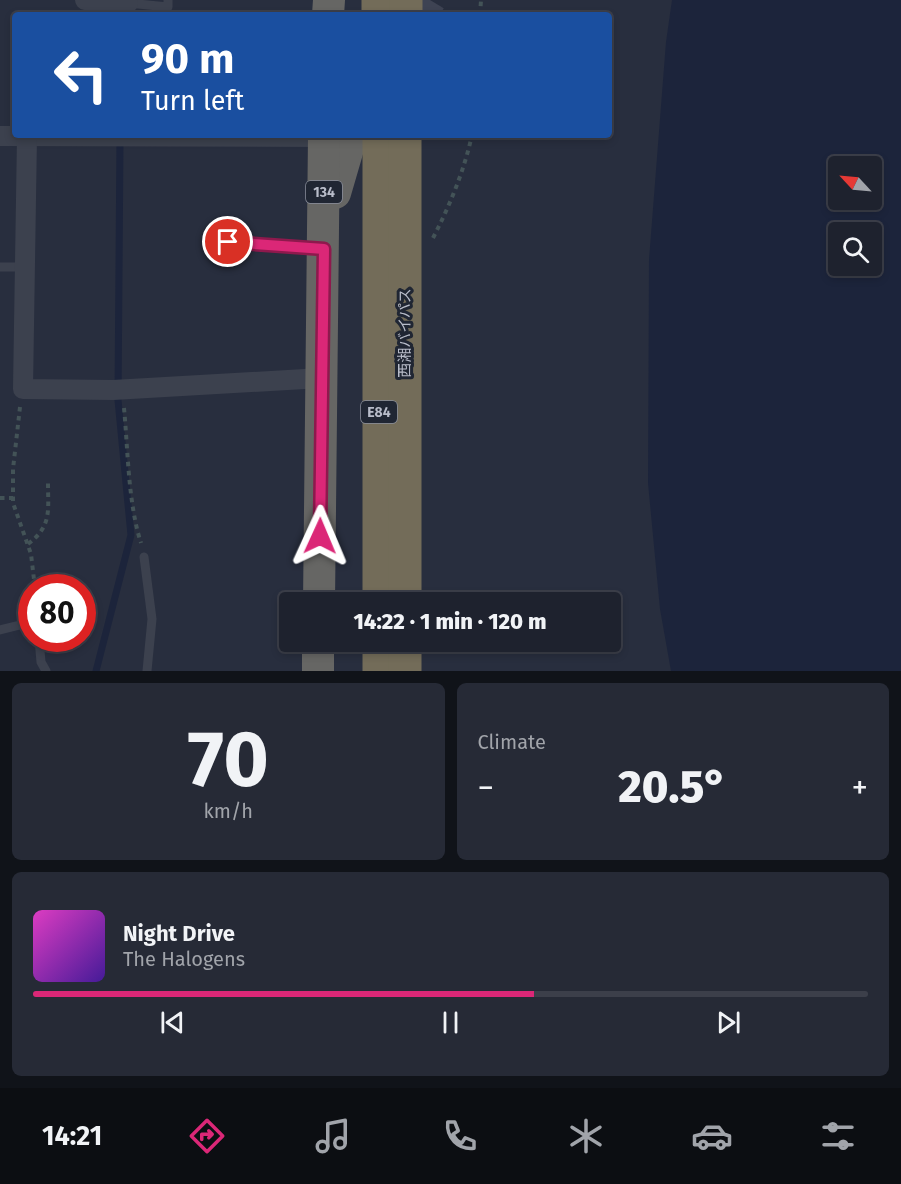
<!DOCTYPE html>
<html lang="en">
<head>
<meta charset="utf-8">
<style>
	body { margin:0; font-family:"Fira Sans","Noto Sans JP",sans-serif; background:#262a36; color:#f1f3f6; height:100vh; display:flex; flex-direction:column; font-size:22px; white-space:nowrap }
	* { box-sizing:border-box; margin:0 }
	p { font-size:20px; color:#a1a4aa }
	.icon { flex:none; width:33px; height:33px; fill:none; stroke:currentColor; stroke-width:2; stroke-linecap:round; stroke-linejoin:round }
	.map { position:relative; height:671px; overflow:hidden }
	.sheet { display:flex; flex-direction:column; gap:12px; padding:12px; background:#101319; flex:1 }
	.sheet>* { flex:none }
	.hud { position:absolute; left:12px; top:12px; width:600px; height:126px; border-radius:6px; box-shadow:0 3px 9px #0003,0 0 0 2px #3c3f4a; background:#1a4fa0; color:#fff; overflow:hidden }
	.needle { width:39px; rotate:296deg }
	.fabs { position:absolute; left:828px; top:156px; display:grid; gap:12px }
	.fabs a { display:grid; place-items:center; width:54px; height:54px; border-radius:6px; background:#1e222e; box-shadow:0 3px 9px #0003,0 0 0 2px #3c3f4a; font-size:30px }
	.speed { position:absolute; left:18px; top:574px; display:flex; gap:12px; font-size:30px; font-weight:700; text-align:center }
	.speed>* { display:grid; place-content:center; width:78px; height:78px; border-radius:50%; background:#1e222e; box-shadow:0 3px 9px #0003,0 0 0 2px #3c3f4a; line-height:1 }
	.speed .limit { border:9px solid #d22; background:#fff; color:#111 }
	.pin { position:absolute; display:grid; place-items:center; width:51px; height:51px; color:#fff; margin:-26px; border:3px solid #fff; border-radius:50%; box-shadow:0 2px 6px #0007 }
	.me { position:absolute; width:66px; margin:-33px; rotate:1deg; stroke-linejoin:round; filter:drop-shadow(0 0 4px #0008) }
	.turn { display:flex; align-items:center; gap:21px; height:126px; padding:0 30px; font-size:27px }
	.turn .icon { width:78px; height:78px; stroke-width:2.5 }
	.turn b { display:block; font-size:42px; line-height:51px }
	.big { font-size:45px; font-weight:800; line-height:1.1 }
	.sheet .tile { flex:1; display:flex; flex-direction:column; justify-content:center; gap:9px; min-width:0; padding:0 21px; border-radius:9px; background:#262a36 }
	.sheet .dial { align-items:center; gap:0 }
	.dial b { font-size:78px; line-height:1 }
	.song { display:flex; align-items:center; gap:18px }
	.cover { width:72px; height:72px; border-radius:9px; background:linear-gradient(135deg,hsl(310 70% 55%),hsl(260 70% 35%)) }
	.played { height:6px; border-radius:3px; background:linear-gradient(90deg,#db2777 60%,#3c3f4a 60%) }
	.keys { display:flex; justify-content:space-around; direction:ltr }
	.heat { display:flex; justify-content:space-between; align-items:center; font-size:33px; direction:ltr }
	.sheet .tiles { flex:1; display:grid; gap:12px; grid-template-columns:1fr 1fr }
	.tile:last-child { grid-column:span 2 }
	.trip { position:absolute; left:279px; top:592px; width:342px; height:60px; border-radius:6px; background:#1e222e; box-shadow:0 3px 9px #0003,0 0 0 2px #3c3f4a; font-weight:800; line-height:60px; text-align:center }
	.menu { display:flex; height:96px; justify-content:space-around; align-items:center; background:#0c0e12; color:#a1a4aa }
	.menu .icon { width:42px; height:42px }
	.menu .current { color:#db2777 }
	.menu b { font-size:27px; color:#f1f3f6 }
	.map>svg:first-child { display:block }
</style>
</head>
<body>
<div class="map">
<svg width="901" height="671" viewBox="0 0 901 671">
	<rect width="100%" height="100%" fill="#282e3e"/>
	<path fill="#1c243b" fill-rule="evenodd" d="M672,0h229v671h-230l-11,-62 -12,-126 1,-223 17,-218zM838,166h34v34h-34zM838,232h34v34h-34z"/>
	<g fill="none" stroke-linecap="round" stroke-linejoin="round">
		<polyline stroke="#1c243b" stroke-width="7" points="96,671 131,535 118,400 120,138"/>
		<polyline stroke="#3e4353" stroke-width="32" stroke-dasharray="32 16" stroke-linecap="butt" points="421,15 430,0"/>
		<g stroke="#435357" stroke-width="4" stroke-dasharray="4.5 4.5" stroke-linecap="butt">
			<polyline points="480,15 481,0"/>
			<path d="M433,238c17,-33 31,-67 39,-103"/>
			<polyline points="20,407 13,469 13,503 31,554 35,588"/>
			<path d="M124,408c4,42 4,95 17,135"/>
			<polyline points="0,498 13,498"/>
			<path d="M28,544c24,-18 20,-33 20,-61"/>
		</g>
		<g stroke="#3c414e" stroke-width="9">
			<polyline points="128,3 168,7 168,0"/>
			<polyline points="227,242 318,249"/>
			<polyline points="0,267 24,267"/>
			<polyline points="144,557 152,619 147,671"/>
			<polyline points="0,630 32,622"/>
			<polyline points="39,639 41,662 46,671"/>
		</g>
		<g stroke="#3c414e" stroke-width="20">
			<polyline points="85,0 128,3"/>
			<polyline points="0,136 324,137"/>
			<polyline points="27,136 23,389 113,390 322,378"/>
		</g>
		<g stroke="#666664" stroke-width="32">
			<polyline points="328,15 329,0"/>
			<polyline points="335,193 349,145"/>
			<polyline points="319,603 324,135"/>
			<polyline points="318,671 318,642"/>
		</g>
		<g stroke="#736c59" stroke-width="33">
			<polyline points="378,0 378,15"/>
			<polyline points="406,15 406,0"/>
			<polyline points="379,135 379,603"/>
			<polyline points="405,603 405,135"/>
			<polyline points="379,642 379,671"/>
			<polyline points="405,642 405,671"/>
		</g>
	</g>
	<g fill="none" stroke-linecap="round" stroke-linejoin="round">
		<g stroke="#8e194d" stroke-width="15">
			<polyline id="route" points="228,242 324,249 320,536"/>
		</g>
		<use href="#route" stroke="#db2777" stroke-width="10"/>
	</g>
	<g text-anchor="middle" stroke-width="6" stroke-linejoin="round" paint-order="stroke">
		<g fill="#202633" stroke="#8a8f9c" stroke-width="1.5">
			<rect x="306" y="181" width="36" height="22" rx="4.5"/>
			<rect x="361" y="401" width="36" height="22" rx="4.5"/>
		</g>
		<g font-size="14" font-weight="bold" fill="#b8bcc9">
			<text x="324" y="197">134</text>
			<text x="379" y="417">E84</text>
		</g>
		<g font-size="15" fill="#b8bcc9" stroke="#202633">
			<text transform="translate(405 333) rotate(-90)" y="5">西湘バイパス</text>
		</g>
	</g>
</svg>
<div class="fabs">
<a><svg class="needle" viewBox="-14 -14 28 28"><path d="M0-13l5 13h-10z" fill="#e53935"/><path d="M0 13l5-13h-10z" fill="#a1a4aa"/></svg></a>
<a><svg class="icon" aria-label="search" viewBox="0 0 24 24"><circle cx="10" cy="10" r="6"/><path d="M15 15l6 6"/></svg></a>
</div>
<div class="speed"><div class="limit">80</div></div>
<div class="pin" style="left:228px;top:242px;background:#d93025"><svg class="icon" aria-label="arrive" viewBox="0 0 24 24"><path d="M6 21V4h12l-3 4 3 4H6"/></svg></div>
<svg class="me" style="left:320px;top:536px" viewBox="-20 -20 40 40"><path d="M0-17L14 15 0 8-14 15z" fill="#db2777" stroke="#fff" stroke-width="4"/></svg>
<div class="trip">14:22 · 1 min · 120 m</div>
<div class="hud">
<div class="turn"><svg class="icon" aria-label="left" viewBox="0 0 24 24"><path d="M17 20v-9H6M10 6l-5 5 5 5"/></svg><div><b>90 m</b>Turn left</div></div>
</div>
</div>
<section class="sheet">
<div class="tiles">
<div class="tile dial"><b>70</b><p>km/h</p></div>
<div class="tile"><p>Climate</p>
<div class="heat"><a>−</a><b class="big">20.5°</b><a>+</a></div>
</div>
<div class="tile">
<div class="song"><i class="cover"></i><div><b>Night Drive</b><p>The Halogens</p></div></div>
<div class="played"></div>
<div class="keys"><svg class="icon" aria-label="previous" viewBox="0 0 24 24"><path d="M18 5L8 12l10 7zM5 5v14"/></svg><svg class="icon" aria-label="pause" viewBox="0 0 24 24"><path d="M8 5v14M16 5v14"/></svg><svg class="icon" aria-label="next" viewBox="0 0 24 24"><path d="M6 5l10 7-10 7zM19 5v14"/></svg></div>
</div>
</div>
</section>
<nav class="menu">
<b>14:21</b>
<svg class="icon current" aria-label="directions" viewBox="0 0 24 24"><path d="M12 3l9 9-9 9-9-9zM9 14v-3h6M13 9l2 2-2 2"/></svg>
<svg class="icon" aria-label="music" viewBox="0 0 24 24"><path d="M9 18V5l10-2v13"/><circle cx="6" cy="18" r="3"/><circle cx="16" cy="16" r="3"/></svg>
<svg class="icon" aria-label="phone" viewBox="0 0 24 24"><path d="M5 4h4l2 5-3 2q2 4 5 5l2-3 5 2v4C11 20 4 13 5 4z"/></svg>
<svg class="icon" aria-label="climate" viewBox="0 0 24 24"><path d="M12 3v18M4 7l16 10M4 17L20 7"/></svg>
<svg class="icon" aria-label="car" viewBox="0 0 24 24"><path d="M5 17H2v-5l4-1 3-4h7l3 4 3 1v5h-3M9 17h6M6 11h13"/><circle cx="7" cy="17" r="2"/><circle cx="17" cy="17" r="2"/></svg>
<svg class="icon" aria-label="filters" viewBox="0 0 24 24"><path d="M4 7h16M4 17h16"/><circle cx="9" cy="7" r="2"/><circle cx="15" cy="17" r="2"/></svg>
</nav>
</body>
</html>
